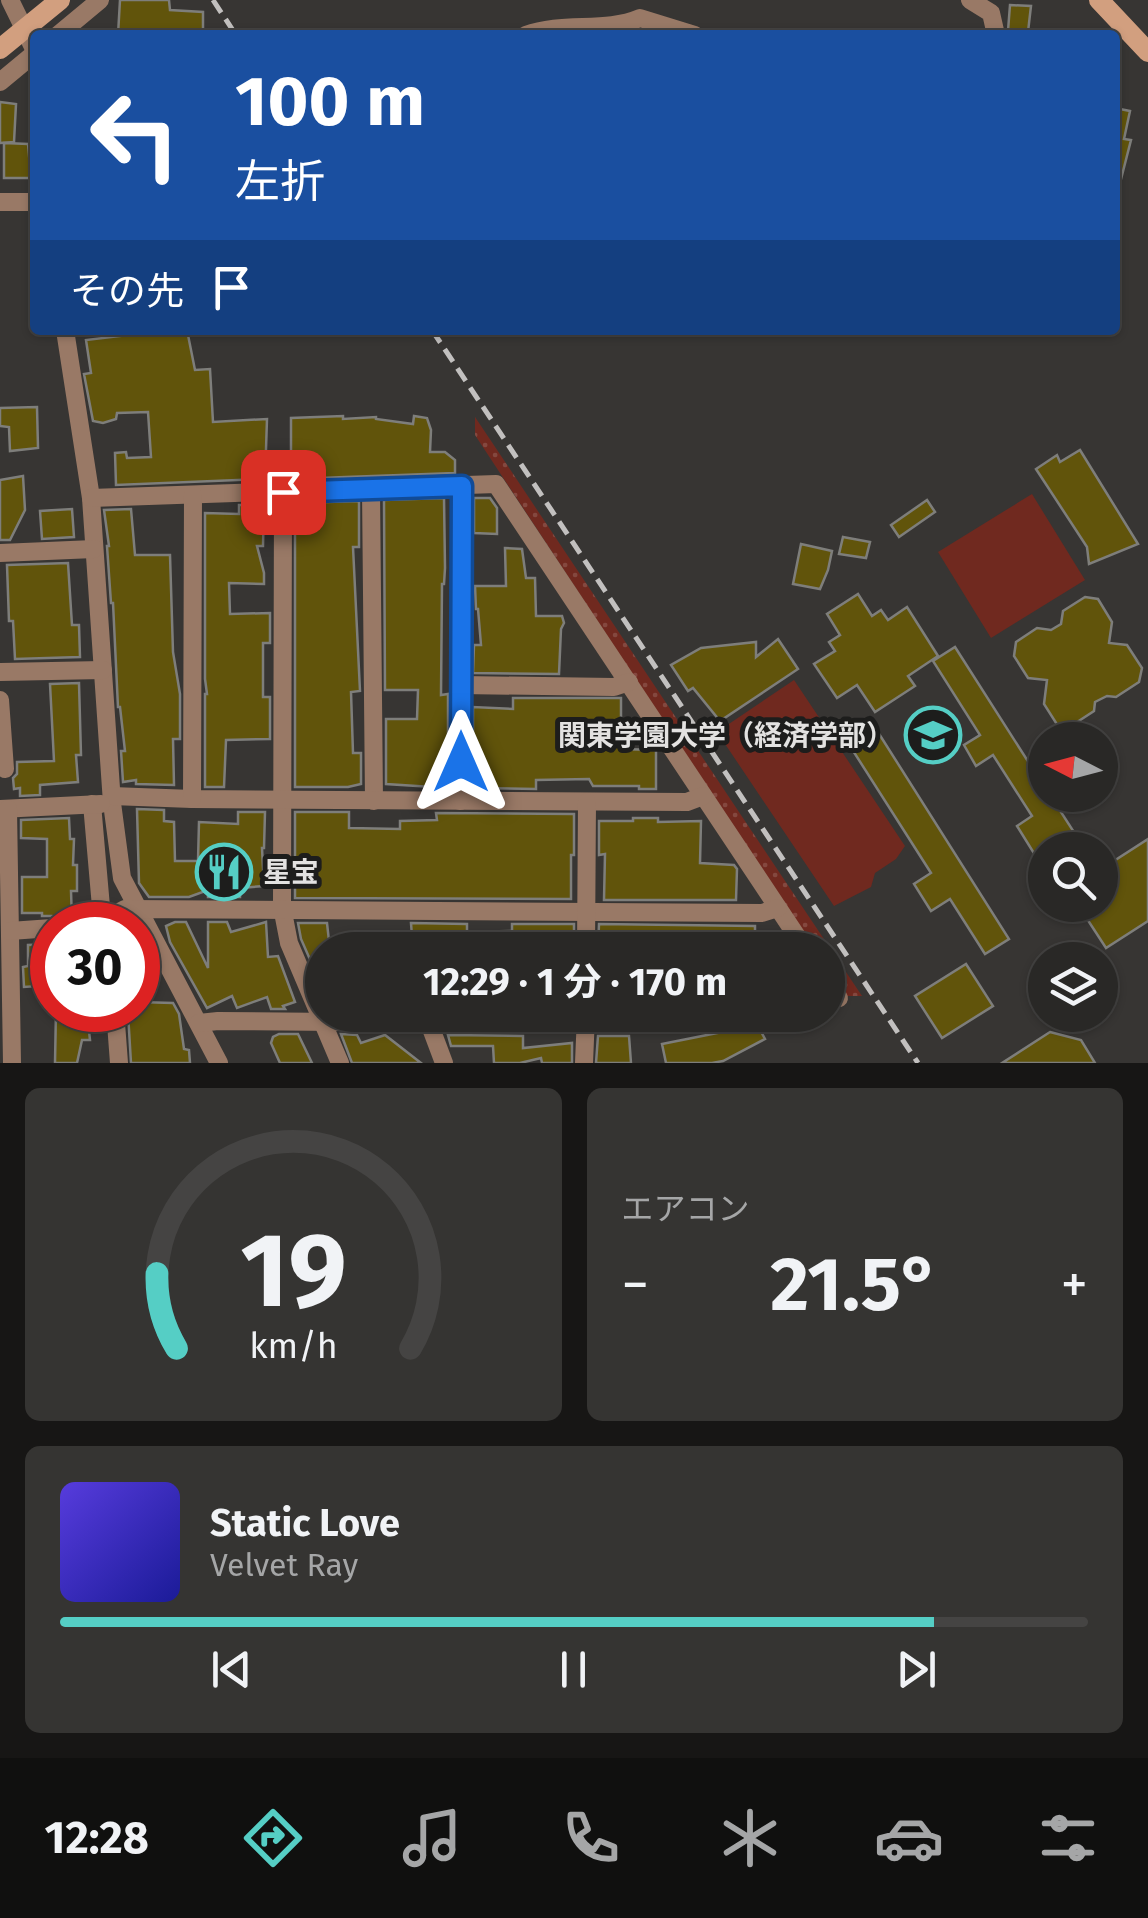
<!DOCTYPE html>
<html lang="ja">
<head>
<meta charset="utf-8">
<style>
	body { margin:0; font-family:"Fira Sans","Noto Sans JP",sans-serif; background:#353432; color:#f1f3f6; height:100vh; display:flex; flex-direction:column; font-size:38px; white-space:nowrap }
	* { box-sizing:border-box; margin:0 }
	p { font-size:32px; color:#a5a6a7 }
	.icon { flex:none; width:55px; height:55px; fill:none; stroke:currentColor; stroke-width:2; stroke-linecap:round; stroke-linejoin:round }
	.map { position:relative; height:1063px; overflow:hidden }
	.side { display:flex; flex-direction:column; gap:25px; padding:25px; background:#171615; flex:1 }
	.side>* { flex:none }
	.hud { position:absolute; left:30px; top:30px; width:1090px; height:305px; border-radius:10px; box-shadow:0 2px 8px #0004,0 0 0 2px #454443; background:#1a4fa0; color:#fff; overflow:hidden }
	.needle { width:65px; rotate:276deg }
	.tools { position:absolute; left:1028px; top:722px; display:grid; gap:20px }
	.tools a { display:grid; place-items:center; width:90px; height:90px; border-radius:50%; background:#292826; box-shadow:0 2px 8px #0004,0 0 0 2px #454443; font-size:50px }
	.speed { position:absolute; left:30px; top:902px; display:flex; gap:20px; font-size:50px; font-weight:700; text-align:center }
	.speed>* { display:grid; place-content:center; width:130px; height:130px; border-radius:50%; background:#292826; box-shadow:0 2px 8px #0004,0 0 0 2px #454443; line-height:1 }
	.speed .limit { border:15px solid #d22; background:#fff; color:#111 }
	.pin { position:absolute; display:grid; place-items:center; width:85px; height:85px; color:#fff; margin:-42px; border-radius:20px; box-shadow:0 5px 15px #0006 }
	.me { position:absolute; width:110px; margin:-55px; rotate:0deg; stroke-linejoin:round; filter:drop-shadow(0 0 8px #0008) }
	.turn { display:flex; align-items:center; gap:35px; height:210px; padding:0 40px; font-size:45px }
	.turn .icon { width:130px; height:130px; stroke-width:2.5 }
	.turn b { display:block; font-size:70px; line-height:85px }
	.then { display:flex; align-items:center; height:95px; padding:0 40px; background:#0003; gap:20px; font-size:38px }
	.big { font-size:75px; font-weight:700; line-height:1.1 }
	.side .card { flex:1; display:flex; flex-direction:column; justify-content:center; gap:15px; min-width:0; padding:0 35px; border-radius:15px; background:#353432 }
	.side .dial { align-items:center; gap:0 }
	.dial svg { height:260px; overflow:visible; fill:none; stroke:#454443; stroke-width:7; stroke-linecap:round; text-anchor:middle }
	.dial text { fill:#f1f3f6; stroke:none }
	.song { display:flex; align-items:center; gap:30px }
	.cover { width:120px; height:120px; border-radius:15px; background:linear-gradient(135deg,hsl(250 70% 55%),hsl(240 70% 35%)) }
	.played { height:10px; border-radius:5px; background:linear-gradient(90deg,#55cec5 85%,#454443 85%) }
	.keys { display:flex; justify-content:space-around; direction:ltr }
	.heat { display:flex; justify-content:space-between; align-items:center; font-size:55px; direction:ltr }
	.side .tiles { flex:1; display:grid; gap:25px; grid-template-columns:1fr 1fr }
	.card:last-child { grid-column:span 2 }
	.trip { position:absolute; left:305px; top:932px; width:540px; height:100px; border-radius:50px; background:#292826; box-shadow:0 2px 8px #0004,0 0 0 2px #454443; font-weight:700; line-height:100px; text-align:center }
	.tab-bar { display:flex; height:160px; justify-content:space-around; align-items:center; background:#10100f; color:#a5a6a7 }
	.tab-bar .icon { width:70px; height:70px }
	.tab-bar .selected { color:#55cec5 }
	.tab-bar b { font-size:45px; color:#f1f3f6 }
	.map>svg:first-child { display:block }
</style>
</head>
<body>
<div class="map">
<svg width="1148" height="1063" viewBox="0 0 1148 1063">
	<defs>
		<pattern id="grass-dots" width="8" height="8" patternUnits="userSpaceOnUse" patternTransform="scale(2.5)"><rect width="8" height="8" fill="#70291f"/><path d="M2 2h.1M6 6h.1" fill="none" stroke="#84483f" stroke-width="1.8" stroke-linecap="round"/></pattern>
	</defs>
	<rect width="100%" height="100%" fill="#373533"/>
	<polygon fill="url(#grass-dots)" points="475,417 862,996 844,996 828,971 828,950 814,950 475,435"/>
	<g fill="#70291f">
		<polygon points="1032,494 1085,580 991,638 938,552"/>
		<polygon points="794,680 905,846 896,859 875,873 871,887 834,906 717,732"/>
	</g>
	<g fill="#61540b" stroke="#7e7e7b" stroke-width="2.5">
		<polygon points="120,0 169,0 170,10 203,12 203,35 118,35"/>
		<polygon points="1010,5 1031,6 1028,32 1008,31"/>
		<polygon points="0,102 16,104 14,142 0,143"/>
		<polygon points="1115,108 1130,111 1124,139 1131,140 1120,183 1115,182"/>
		<polygon points="4,143 28,144 31,178 4,178"/>
		<polygon points="170,330 187,330 195,370 210,369 213,422 267,419 265,479 116,485 115,453 126,452 127,458 151,457 148,412 117,413 116,419 103,423 93,421 84,374 91,373 86,340"/>
		<polygon points="37,407 38,448 10,451 9,427 0,426 0,408"/>
		<polygon points="343,416 343,419 376,417 376,419 413,424 414,416 427,418 431,430 430,452 445,452 455,460 455,473 291,479 291,418"/>
		<polygon points="1080,450 1138,544 1089,564 1087,547 1036,469 1057,455 1060,462"/>
		<polygon points="23,476 25,510 10,540 0,540 0,480"/>
		<polygon points="444,498 445,568 444,584 442,584 441,695 448,694 448,788 386,784 386,719 417,719 418,690 385,690 384,500"/>
		<polygon points="474,498 490,498 497,508 497,534 474,533"/>
		<polygon points="927,500 935,512 899,537 891,525"/>
		<polygon points="359,501 359,547 353,547 360,691 351,692 353,753 361,753 361,784 348,787 295,787 295,503"/>
		<polygon points="239,505 264,505 263,546 257,546 264,573 264,584 229,583 230,614 270,613 270,643 263,643 263,697 270,697 270,739 226,740 224,787 205,787 205,694 207,694 205,679 205,513 239,514"/>
		<polygon points="72,509 74,537 42,539 40,511"/>
		<polygon points="131,509 135,555 170,555 173,652 180,694 180,739 173,739 174,785 136,784 136,780 123,782 121,751 125,751 120,707 118,707 113,603 111,603 107,546 109,546 104,510"/>
		<polygon points="843,537 870,542 866,558 839,554"/>
		<polygon points="801,544 832,551 828,570 820,589 793,584"/>
		<polygon points="505,548 522,549 526,578 535,578 536,616 562,616 564,623 561,629 559,674 473,673 474,645 481,645 478,609 476,609 475,586 506,586"/>
		<polygon points="68,563 72,625 79,625 80,657 15,659 13,621 9,621 7,565"/>
		<polygon points="858,594 872,616 881,610 888,620 907,607 938,656 908,676 915,686 875,712 857,685 837,698 814,664 835,651 829,642 840,635 827,614"/>
		<polygon points="1085,597 1098,599 1112,622 1109,643 1127,645 1142,668 1139,682 1116,697 1107,696 1095,702 1094,711 1071,726 1058,726 1044,704 1047,680 1028,678 1014,656 1016,642 1037,628 1051,630 1061,624 1063,611"/>
		<polygon points="778,639 798,669 720,721 693,688 688,691 671,665 701,648 756,642 756,657"/>
		<polygon points="955,647 1045,788 1045,795 1050,795 1081,843 1070,850 1045,850 1045,871 1017,826 1032,816 993,755 976,766 964,745 980,735 933,661"/>
		<polygon points="79,683 81,755 76,755 78,782 40,785 40,795 20,796 20,788 14,789 13,778 17,774 17,762 54,761 50,684"/>
		<polygon points="513,698 621,698 621,749 656,750 656,789 639,789 639,786 593,786 589,779 536,780 536,789 473,788 473,707 513,709"/>
		<polygon points="869,718 1009,939 985,954 950,899 931,911 914,884 931,873 843,735"/>
		<polygon points="137,809 164,810 164,821 174,822 175,861 198,861 199,822 238,824 238,812 265,812 264,848 262,848 264,886 240,888 240,897 208,897 208,890 189,897 149,897 139,883"/>
		<polygon points="295,812 349,812 349,828 400,829 400,821 437,820 436,813 574,814 574,855 571,855 571,899 295,898"/>
		<polygon points="69,818 70,839 74,839 73,865 77,865 77,891 71,891 72,921 62,921 52,916 42,916 42,913 22,913 22,877 47,877 47,839 21,838 21,820"/>
		<polygon points="633,818 658,818 658,822 701,821 700,863 734,865 737,869 736,900 604,900 605,854 599,855 599,821 633,821"/>
		<polygon points="1148,839 1148,921 1106,948 1078,905 1100,905 1100,870"/>
		<polygon points="175,922 186,922 208,968 208,922 227,922 231,932 266,922 268,957 278,956 295,1002 283,1006 285,1009 271,1009 267,997 237,1008 232,996 207,1008 170,942 166,926"/>
		<polygon points="298,923 327,923 330,950 322,950 322,964 312,964 301,939"/>
		<polygon points="411,923 467,924 467,932 512,931 512,924 574,924 574,931 565,945 537,947 537,950 413,950"/>
		<polygon points="599,924 755,926 755,934 780,933 783,950 598,950"/>
		<polygon points="52,944 52,985 24,987 23,967 28,966 28,945"/>
		<polygon points="966,964 993,1006 942,1038 915,996"/>
		<polygon points="138,1002 173,1003 179,1014 184,1049 189,1050 190,1063 131,1063 128,1013 138,1012"/>
		<polygon points="56,1010 83,1010 83,1013 87,1013 90,1040 82,1040 77,1063 55,1063"/>
		<polygon points="720,1015 752,1015 765,1039 723,1061 712,1063 666,1063 662,1044 727,1031"/>
		<polygon points="1050,1032 1081,1040 1095,1063 1002,1063"/>
		<polygon points="279,1034 298,1034 312,1063 280,1063 271,1043 273,1037"/>
		<polygon points="341,1034 357,1035 361,1043 385,1035 421,1063 352,1063"/>
		<polygon points="448,1035 523,1036 523,1048 572,1043 572,1063 542,1063 541,1058 520,1063 494,1063 493,1046 451,1046"/>
		<polygon points="598,1036 629,1036 631,1063 596,1063"/>
	</g>
	<g fill="none" stroke-linecap="round" stroke-linejoin="round">
		<g stroke="#997966" stroke-width="18">
			<polyline points="10,0 35,51"/>
			<polyline points="970,0 991,13 996,35"/>
			<polyline points="58,35 100,0"/>
			<path d="M526,35c37,-14 79,-2 114,-17l55,17"/>
			<polyline points="0,82 35,53"/>
			<polyline points="0,202 35,202"/>
			<polyline points="65,330 91,498 112,803 122,878 219,1063"/>
			<polyline points="371,489 374,801"/>
			<polyline points="283,492 282,907 289,943 340,1063"/>
			<polyline points="91,498 496,484 806,950"/>
			<polyline points="0,553 94,549"/>
			<polyline points="0,672 103,670"/>
			<polyline points="461,685 614,687 629,682"/>
			<polyline points="0,700 5,769"/>
			<polyline points="112,796 192,799 687,802 703,796"/>
			<polyline points="192,799 193,495"/>
			<polyline points="460,801 462,486"/>
			<polyline points="92,804 101,907 106,925"/>
			<polyline points="0,809 101,804"/>
			<polyline points="8,809 12,1063"/>
			<polyline points="95,925 125,909 762,913 778,908"/>
			<polyline points="10,931 52,928"/>
			<polyline points="586,950 587,802"/>
			<polyline points="828,982 839,998"/>
			<polyline points="115,1010 119,1063"/>
			<polyline points="199,1023 218,1021 586,1024 690,1022 707,1015"/>
			<polyline points="429,1023 444,1063"/>
			<polyline points="584,1063 586,1015"/>
		</g>
		<polyline stroke="#d29f7f" stroke-width="20" points="1099,0 1148,52"/>
		<g stroke="#c2c0bf" stroke-width="5" stroke-dasharray="15 8" stroke-linecap="butt">
			<polyline points="213,0 236,35"/>
			<polyline points="432,330 918,1063"/>
		</g>
		<polyline stroke="#d29f7f" stroke-width="20" points="0,49 60,0"/>
	</g>
	<g fill="none" stroke-linecap="round" stroke-linejoin="round">
		<g stroke="#114b97" stroke-width="25">
			<polyline id="route" points="283,492 462,486 461,762"/>
		</g>
		<use href="#route" stroke="#1a73e8" stroke-width="18"/>
	</g>
	<defs>
		<g id="university-ring" transform="scale(2.875)"><circle r="9.5" fill="#1d1d1c" stroke="#55cec5" stroke-width="1.5"/><path d="M0-5L7-2L0 1L-7-2ZM-4 1L0 2.5L4 1V4Q0 6-4 4Z" fill="#55cec5"/></g>
		<g id="restaurant-ring" transform="scale(2.875)"><circle r="9.5" fill="#1d1d1c" stroke="#55cec5" stroke-width="1.5"/><path d="M-5-6h1v4h1v-4h1v4h1v-4h1v5L-1.5 .5V6h-2V.5L-5-1ZM5-6V6H3V1.5H1.5Q1.5-4 5-6Z" fill="#55cec5"/></g>
	</defs>
	<g fill-rule="evenodd">
		<use href="#university-ring" x="933" y="735"/>
		<use href="#restaurant-ring" x="224" y="872"/>
	</g>
	<g text-anchor="middle" stroke-width="10" stroke-linejoin="round" paint-order="stroke">
		<g font-size="28" font-weight="bold" fill="#e3e2e1" stroke="#1d1d1c" text-anchor="end">
			<text x="894" y="745">関東学園大学（経済学部）</text>
			<text x="263" y="882" text-anchor="start">星宝</text>
		</g>
	</g>
</svg>
<div class="tools">
<a><svg class="needle" viewBox="-14 -14 28 28"><path d="M0-13l5 13h-10z" fill="#e53935"/><path d="M0 13l5-13h-10z" fill="#a5a6a7"/></svg></a>
<a><svg class="icon" aria-label="search" viewBox="0 0 24 24"><circle cx="10" cy="10" r="6"/><path d="M15 15l6 6"/></svg></a>
<a><svg class="icon" aria-label="layers" viewBox="0 0 24 24"><path d="M12 4l9 5-9 5-9-5zM3 14l9 5 9-5"/></svg></a>
</div>
<div class="speed"><div class="limit">30</div></div>
<div class="pin" style="left:283px;top:492px;background:#d93025"><svg class="icon" aria-label="arrive" viewBox="0 0 24 24"><path d="M6 21V4h12l-3 4 3 4H6"/></svg></div>
<svg class="me" style="left:461px;top:762px" viewBox="-20 -20 40 40"><path d="M0-17L14 15 0 8-14 15z" fill="#1a73e8" stroke="#fff" stroke-width="4"/></svg>
<div class="trip">12:29 · 1 分 · 170 m</div>
<div class="hud">
<div class="turn"><svg class="icon" aria-label="left" viewBox="0 0 24 24"><path d="M17 20v-9H6M10 6l-5 5 5 5"/></svg><div><b>100 m</b>左折</div></div>
<div class="then">その先<svg class="icon" aria-label="arrive" viewBox="0 0 24 24"><path d="M6 21V4h12l-3 4 3 4H6"/></svg></div>
</div>
</div>
<section class="side">
<div class="tiles">
<div class="card dial"><svg viewBox="0 0 100 80">
<path d="M14 69A42 42 0 1 1 86 69"/>
<path d="M14 69A42 42 0 0 1 8 46" stroke="#55cec5"/>
<text x="50" y="56" font-size="32" font-weight="700">19</text>
<text x="50" y="72" font-size="11">km/h</text>
</svg></div>
<div class="card"><p>エアコン</p>
<div class="heat"><a>−</a><b class="big">21.5°</b><a>+</a></div>
</div>
<div class="card">
<div class="song"><i class="cover"></i><div><b>Static Love</b><p>Velvet Ray</p></div></div>
<div class="played"></div>
<div class="keys"><svg class="icon" aria-label="previous" viewBox="0 0 24 24"><path d="M18 5L8 12l10 7zM5 5v14"/></svg><svg class="icon" aria-label="pause" viewBox="0 0 24 24"><path d="M8 5v14M16 5v14"/></svg><svg class="icon" aria-label="next" viewBox="0 0 24 24"><path d="M6 5l10 7-10 7zM19 5v14"/></svg></div>
</div>
</div>
</section>
<nav class="tab-bar">
<b>12:28</b>
<svg class="icon selected" aria-label="directions" viewBox="0 0 24 24"><path d="M12 3l9 9-9 9-9-9zM9 14v-3h6M13 9l2 2-2 2"/></svg>
<svg class="icon" aria-label="music" viewBox="0 0 24 24"><path d="M9 18V5l10-2v13"/><circle cx="6" cy="18" r="3"/><circle cx="16" cy="16" r="3"/></svg>
<svg class="icon" aria-label="phone" viewBox="0 0 24 24"><path d="M5 4h4l2 5-3 2q2 4 5 5l2-3 5 2v4C11 20 4 13 5 4z"/></svg>
<svg class="icon" aria-label="climate" viewBox="0 0 24 24"><path d="M12 3v18M4 7l16 10M4 17L20 7"/></svg>
<svg class="icon" aria-label="car" viewBox="0 0 24 24"><path d="M5 17H2v-5l4-1 3-4h7l3 4 3 1v5h-3M9 17h6M6 11h13"/><circle cx="7" cy="17" r="2"/><circle cx="17" cy="17" r="2"/></svg>
<svg class="icon" aria-label="filters" viewBox="0 0 24 24"><path d="M4 7h16M4 17h16"/><circle cx="9" cy="7" r="2"/><circle cx="15" cy="17" r="2"/></svg>
</nav>
</body>
</html>
